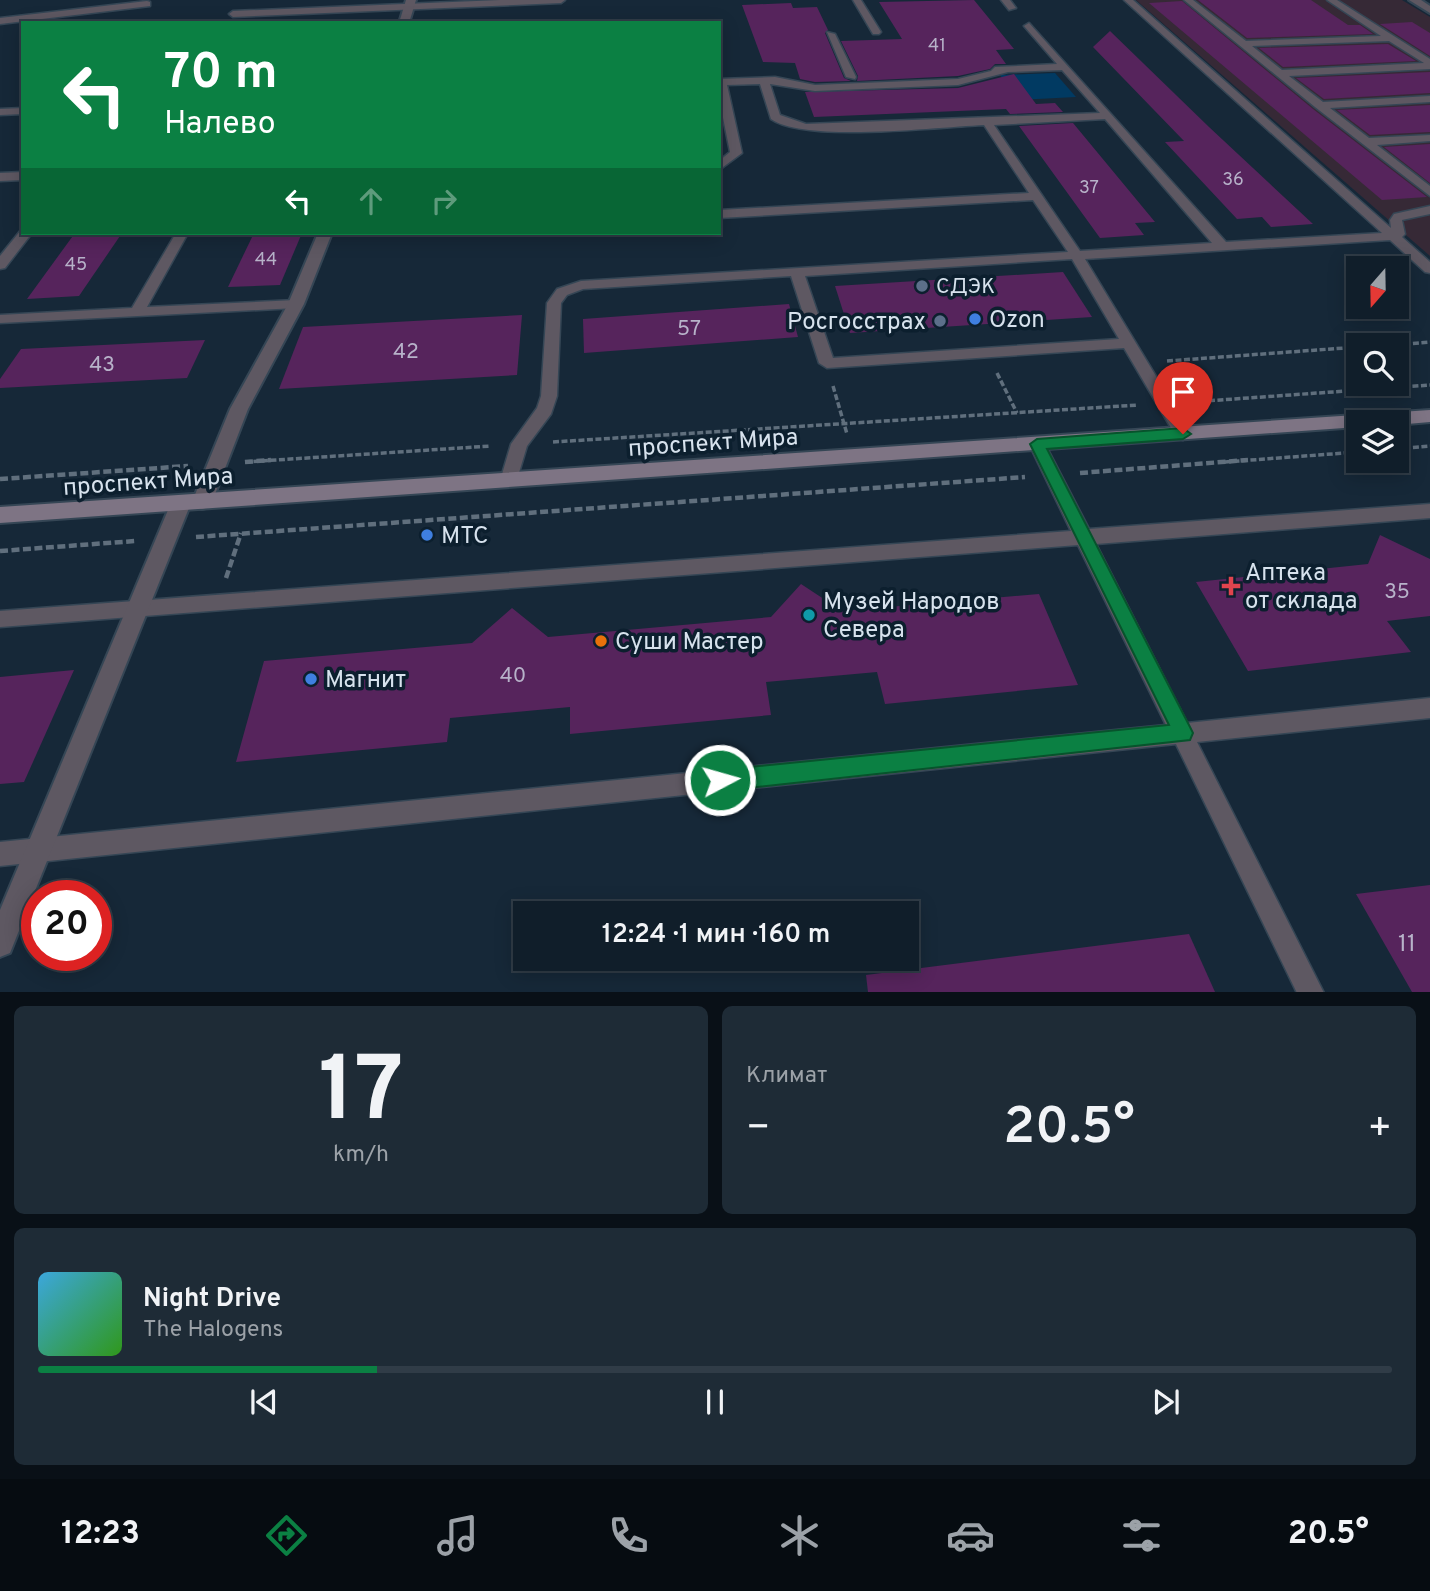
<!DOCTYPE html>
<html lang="ru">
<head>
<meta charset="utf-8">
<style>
	body { margin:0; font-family:Overpass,sans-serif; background:#1e2b36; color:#f1f3f6; height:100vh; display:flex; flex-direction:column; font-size:26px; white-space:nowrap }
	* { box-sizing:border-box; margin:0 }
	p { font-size:23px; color:#9ca2a8 }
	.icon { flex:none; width:38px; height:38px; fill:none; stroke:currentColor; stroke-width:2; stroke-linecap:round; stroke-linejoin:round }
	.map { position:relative; height:992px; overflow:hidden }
	.side { display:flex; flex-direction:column; gap:14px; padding:14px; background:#091017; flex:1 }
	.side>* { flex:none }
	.guide { position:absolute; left:21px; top:21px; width:700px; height:214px; border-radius:0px; box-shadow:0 4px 18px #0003,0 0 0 2px #303c47; background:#0b8043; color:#fff; overflow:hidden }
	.needle { width:46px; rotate:200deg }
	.buttons { position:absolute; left:1346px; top:256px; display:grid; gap:14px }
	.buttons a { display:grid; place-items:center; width:63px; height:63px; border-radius:0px; background:#101e2a; box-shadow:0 4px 18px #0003,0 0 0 2px #303c47; font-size:35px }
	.speed { position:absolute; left:21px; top:880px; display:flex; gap:14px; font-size:35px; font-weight:700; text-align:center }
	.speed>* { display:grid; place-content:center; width:91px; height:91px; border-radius:50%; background:#101e2a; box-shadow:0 4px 18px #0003,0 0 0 2px #303c47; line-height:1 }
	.speed .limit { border:10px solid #d22; background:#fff; color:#111 }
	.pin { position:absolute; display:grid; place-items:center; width:60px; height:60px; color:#fff; margin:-72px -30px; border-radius:50% 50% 50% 0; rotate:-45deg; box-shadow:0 0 7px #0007 }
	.pin .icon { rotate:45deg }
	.me { position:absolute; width:77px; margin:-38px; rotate:84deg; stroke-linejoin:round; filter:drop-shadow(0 0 5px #0008) }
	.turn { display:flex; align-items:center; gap:24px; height:147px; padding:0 28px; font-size:32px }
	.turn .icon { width:91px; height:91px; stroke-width:2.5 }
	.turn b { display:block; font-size:49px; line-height:60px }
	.lanes { display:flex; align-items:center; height:66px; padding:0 28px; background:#0003; justify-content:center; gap:35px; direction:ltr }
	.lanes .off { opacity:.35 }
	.big { font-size:52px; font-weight:600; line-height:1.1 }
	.side .tile { flex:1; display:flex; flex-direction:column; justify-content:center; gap:10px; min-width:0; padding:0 24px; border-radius:10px; background:#1e2b36 }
	.side .dial { align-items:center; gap:0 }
	.dial b { font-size:91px; line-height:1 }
	.song { display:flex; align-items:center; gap:21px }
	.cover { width:84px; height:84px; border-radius:10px; background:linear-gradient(135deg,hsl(200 70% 55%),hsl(110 70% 35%)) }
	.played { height:7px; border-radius:4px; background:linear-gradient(90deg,#0b8043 25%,#303c47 25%) }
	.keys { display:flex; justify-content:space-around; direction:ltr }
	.heat { display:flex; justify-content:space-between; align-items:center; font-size:38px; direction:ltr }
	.side .tiles { flex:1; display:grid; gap:14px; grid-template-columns:1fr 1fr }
	.tile:last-child { grid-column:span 2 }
	.trip { position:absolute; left:513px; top:901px; width:406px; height:70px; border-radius:0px; background:#101e2a; box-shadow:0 4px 18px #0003,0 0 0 2px #303c47; font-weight:600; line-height:70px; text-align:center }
	.menu { display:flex; height:112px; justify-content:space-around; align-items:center; background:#060c11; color:#9ca2a8 }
	.menu .icon { width:49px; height:49px }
	.menu .on { color:#0b8043 }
	.menu b { font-size:32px; color:#f1f3f6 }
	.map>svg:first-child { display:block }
</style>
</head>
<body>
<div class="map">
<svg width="1430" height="993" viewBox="0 0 1430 993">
	<rect width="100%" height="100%" fill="#162838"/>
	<polygon fill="#362936" points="1136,0 1402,0 1430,17 1430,256"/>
	<polygon fill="#013a62" points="1055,73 1076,97 1018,100 1000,75"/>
	<g fill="#56245c">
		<polygon points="974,0 1014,49 996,50 1006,64 995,64 990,69 958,76 857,81 858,76 841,41 902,39 879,2"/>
		<polygon points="1198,0 1311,0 1348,25 1360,25 1373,34 1247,38"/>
		<polygon points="1182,1 1313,109 1427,197 1382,200 1149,3"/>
		<polygon points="791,3 793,8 817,7 828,30 825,33 844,78 851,81 815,82 800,79 795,63 763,62 742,5"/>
		<polygon points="1412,22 1430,33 1430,56 1380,24"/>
		<polygon points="1110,31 1209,127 1313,224 1271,227 1262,217 1237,219 1165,142 1184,141 1093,47"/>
		<polygon points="1388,44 1416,61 1283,67 1259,48"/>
		<polygon points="1430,72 1430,93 1324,99 1296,78"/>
		<polygon points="1014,74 1036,104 1055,103 1063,112 1010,114 1006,109 814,117 805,92 958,88"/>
		<polygon points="1430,105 1430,132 1370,135 1337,110"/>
		<polygon points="1073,123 1155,222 1135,223 1144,235 1100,238 1019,126"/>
		<polygon points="1430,144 1430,183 1384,147"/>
		<polygon points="75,233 122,233 79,296 27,299"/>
		<polygon points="254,233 302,233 280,285 228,287"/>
		<polygon points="1063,272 1092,317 850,333 835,286"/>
		<polygon points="789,304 798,337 584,353 583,319"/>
		<polygon points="522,315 517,375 279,389 303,327"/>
		<polygon points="205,340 187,378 0,388 0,379 21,349"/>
		<polygon points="1380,535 1430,559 1430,616 1387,621 1411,652 1248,671 1196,582 1368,564"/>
		<polygon points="801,584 842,611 1039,594 1078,685 885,704 877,672 766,682 771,715 570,734 570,707 450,718 447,742 236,762 264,661 472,643 512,608 548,637 771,617"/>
		<polygon points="74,670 24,782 0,784 0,677"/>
		<polygon points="1430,885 1430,992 1412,992 1356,894"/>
		<polygon points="1189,934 1215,992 868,992 866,975"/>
	</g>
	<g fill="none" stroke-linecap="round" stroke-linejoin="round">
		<g stroke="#354655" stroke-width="3">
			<g id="service">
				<polygon points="500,0 565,0 561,3 233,17 229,14 233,11"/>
				<polygon points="853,0 861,0 881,32 879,34 873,34"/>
				<polygon points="1001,0 1010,0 1016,8 1009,10"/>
				<path d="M1124,0h9l258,228 -1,-8 4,-6 36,-8v8l-28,6 3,14 -3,3 28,25v11l-5,-1 -35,-32 -305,19 106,175 -8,6 -6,-2 -53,-90 -297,20 -8,-5 -28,-87 -208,13 -16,6 -6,8 -4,93 -6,18 -24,32 -12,40h-12l-3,-5 11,-37 26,-36 4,-12 6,-93 10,-14 24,-8 487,-29 -35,-52 -314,18v-8l310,-17 -45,-68c-46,2 -179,18 -213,-6l-11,-35 -33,1 15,68 -23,17v-9l11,-9 -11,-54v-19l56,-2 40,8 143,-6 33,-8 4,-4 62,-3 -33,-38 5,-3 197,219 156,-9zM1062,70l38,43 -294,11 -26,-9 -10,-31 45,7 143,-6 50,-13zM1105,119l107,124 -132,8 -86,-126zM1072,259l47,80 -286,19 -28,-82z"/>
				<path d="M1184,0h9l53,41 135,-5 -54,-36h10l93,59v10l-141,7 34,26 107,-6v6l-100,6 39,30 61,-3v6l-53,4 53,41v10l-115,-89zM1389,41l35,22 -142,7 -30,-24z"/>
				<polygon points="147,1 150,2 150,6 0,24 0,18"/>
				<polygon points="827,32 835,34 856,77 855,79 846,77"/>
				<polygon points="23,108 23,114 0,115 0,109"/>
				<polygon points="23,172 23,180 0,181 0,173"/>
				<polygon points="21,230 32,233 5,268 0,269 0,256"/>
				<polygon points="176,233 188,233 147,307 296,300 303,304 296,308 0,323 0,315 132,308"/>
				<polygon points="1037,438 1045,444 1089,529 1430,504 1430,518 1096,544 1187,723 1430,698 1430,718 1197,742 1324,993 1297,993 1176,744 0,866 0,842 1166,725 1078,545 0,627 0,611 1071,531 1029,444"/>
			</g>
		</g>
		<g stroke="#354655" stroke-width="4">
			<g id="minor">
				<polygon points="406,0 416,0 409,23 399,23"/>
				<polygon points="1409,0 1421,0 1430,6 1430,13"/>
				<polygon points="318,233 332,233 304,304 248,409 212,502 209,507 202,509 195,507 192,502 230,409 288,304"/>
				<polygon points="181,496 188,498 191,503 10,953 0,957 0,910 171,503 174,498"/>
			</g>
		</g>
		<g stroke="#354655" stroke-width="4">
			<polygon id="secondary" points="1430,410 1430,422 1396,425 1396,422 1358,422 1358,427 0,523 0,507"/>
		</g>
		<g stroke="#606f7d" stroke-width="3.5" stroke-dasharray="6 2.5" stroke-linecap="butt">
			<polyline points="1396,345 1430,342"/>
			<polyline points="1167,361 1358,347"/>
			<polyline points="997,373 1017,413"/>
			<polyline points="833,386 847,434"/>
			<polyline points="1192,402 1430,385"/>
			<polyline points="553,442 1138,405"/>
			<polyline points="1396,449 1430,446"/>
			<polyline points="245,462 491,446"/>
			<polyline points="1225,462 1358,452"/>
		</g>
		<g stroke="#606f7d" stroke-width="4.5" stroke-dasharray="8 3.5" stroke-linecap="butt">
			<polyline points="245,462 271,460"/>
			<polyline points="1080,473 1248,460"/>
			<polyline points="0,479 188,466"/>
			<polyline points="196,537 1025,477"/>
			<polyline points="0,551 135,541"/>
			<polyline points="226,578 241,533"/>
		</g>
		<use href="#service" fill="#5e5862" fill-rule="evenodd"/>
		<use href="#minor" fill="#5e5862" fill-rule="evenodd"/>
		<use href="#secondary" fill="#7e7484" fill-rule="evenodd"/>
	</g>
	<polygon fill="#0b8043" stroke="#07532c" stroke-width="2" points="1183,428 1191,434 1183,439 1047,449 1190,727 1193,733 1190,740 720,791 713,788 710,780 713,773 720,770 1169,725 1030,444 1037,439"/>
	<g fill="#5c6f8a" stroke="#0c1f2e" stroke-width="2.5">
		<circle cx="922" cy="286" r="7"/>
		<circle cx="940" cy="321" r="7"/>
	</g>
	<g fill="#3f7fe0" stroke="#0c1f2e" stroke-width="2.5">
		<circle cx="975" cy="319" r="7"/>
		<circle cx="427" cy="535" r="7"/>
		<circle cx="311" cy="679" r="7"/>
	</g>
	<path fill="#e0444e" stroke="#0c1f2e" stroke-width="2.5" d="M1227.5 575.5h7v7h7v7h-7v7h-7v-7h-7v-7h7z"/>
	<circle fill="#0f9aa8" stroke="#0c1f2e" stroke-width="2.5" cx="809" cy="615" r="7"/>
	<circle fill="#e8710a" stroke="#0c1f2e" stroke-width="2.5" cx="601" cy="641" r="7"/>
	<g text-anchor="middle" stroke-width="7" stroke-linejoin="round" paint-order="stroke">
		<g font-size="18" fill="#b7b2c9">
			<text x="937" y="51">41</text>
			<text x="1233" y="185">36</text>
			<text x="1089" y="193">37</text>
			<text x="266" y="265">44</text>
			<text x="76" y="270">45</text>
		</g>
		<g font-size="21" fill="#d7e2ed" stroke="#0c1f2e" text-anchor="start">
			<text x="936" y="293">СДЭК</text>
		</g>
		<g font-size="21" fill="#b7b2c9">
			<text x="689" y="335">57</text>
			<text x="406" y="358">42</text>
			<text x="102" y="371">43</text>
			<text x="1397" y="598">35</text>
			<text x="513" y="682">40</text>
		</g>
		<g font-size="24" fill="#d7e2ed" stroke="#0c1f2e" text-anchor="start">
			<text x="989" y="327">Ozon</text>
			<text x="926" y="329" text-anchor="end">Росгосстрах</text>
			<text x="441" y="543">МТС</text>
			<text x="1245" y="580">Аптека<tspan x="1245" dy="28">от склада</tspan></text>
			<text x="823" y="609">Музей Народов<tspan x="823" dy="28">Севера</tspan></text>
			<text x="615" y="649">Суши Мастер</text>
			<text x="325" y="687">Магнит</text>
		</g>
		<g font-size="24" fill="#d7e2ed" stroke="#0c1f2e">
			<text transform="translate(713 442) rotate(-4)" y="8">проспект Мира</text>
			<text transform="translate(148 481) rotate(-4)" y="8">проспект Мира</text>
		</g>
		<g font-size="24" fill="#b7b2c9">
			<text x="1407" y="951">11</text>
		</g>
	</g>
</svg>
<div class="buttons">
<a><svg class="needle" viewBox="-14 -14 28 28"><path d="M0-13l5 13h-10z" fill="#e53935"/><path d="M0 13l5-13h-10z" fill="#9ca2a8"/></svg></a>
<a><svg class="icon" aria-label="search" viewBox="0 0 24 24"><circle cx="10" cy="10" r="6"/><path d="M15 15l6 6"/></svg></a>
<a><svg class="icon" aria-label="layers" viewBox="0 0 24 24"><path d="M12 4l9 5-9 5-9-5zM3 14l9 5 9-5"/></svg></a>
</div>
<div class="speed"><div class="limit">20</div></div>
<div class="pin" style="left:1183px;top:434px;background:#d93025"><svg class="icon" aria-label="arrive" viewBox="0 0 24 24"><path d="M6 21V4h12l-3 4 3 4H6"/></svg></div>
<svg class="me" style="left:720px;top:780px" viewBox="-20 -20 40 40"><circle r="17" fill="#0b8043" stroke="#fff" stroke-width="3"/><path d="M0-11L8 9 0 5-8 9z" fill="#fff"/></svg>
<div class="trip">12:24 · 1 мин · 160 m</div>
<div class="guide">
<div class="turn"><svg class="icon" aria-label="left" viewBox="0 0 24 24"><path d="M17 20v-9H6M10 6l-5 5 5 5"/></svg><div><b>70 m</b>Налево</div></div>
<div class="lanes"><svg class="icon" aria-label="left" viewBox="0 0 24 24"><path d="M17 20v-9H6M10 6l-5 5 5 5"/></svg><svg class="icon off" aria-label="ahead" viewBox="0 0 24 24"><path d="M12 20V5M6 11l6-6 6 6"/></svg><svg class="icon off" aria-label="right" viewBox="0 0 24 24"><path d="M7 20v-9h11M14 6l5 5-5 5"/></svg></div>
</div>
</div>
<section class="side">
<div class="tiles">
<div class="tile dial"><b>17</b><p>km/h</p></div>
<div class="tile"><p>Климат</p>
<div class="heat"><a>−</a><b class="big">20.5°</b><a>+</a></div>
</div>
<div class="tile">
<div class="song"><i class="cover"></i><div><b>Night Drive</b><p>The Halogens</p></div></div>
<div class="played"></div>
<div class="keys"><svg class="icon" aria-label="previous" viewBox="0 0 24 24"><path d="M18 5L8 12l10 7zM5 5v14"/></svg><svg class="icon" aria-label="pause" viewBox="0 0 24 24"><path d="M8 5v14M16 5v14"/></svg><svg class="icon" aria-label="next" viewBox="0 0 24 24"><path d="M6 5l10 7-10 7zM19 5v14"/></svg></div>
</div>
</div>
</section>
<nav class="menu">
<b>12:23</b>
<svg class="icon on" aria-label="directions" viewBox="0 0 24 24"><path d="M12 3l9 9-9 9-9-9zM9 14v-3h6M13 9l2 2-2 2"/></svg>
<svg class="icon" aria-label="music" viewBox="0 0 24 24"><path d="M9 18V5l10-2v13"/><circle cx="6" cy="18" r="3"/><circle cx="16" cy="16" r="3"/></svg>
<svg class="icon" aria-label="phone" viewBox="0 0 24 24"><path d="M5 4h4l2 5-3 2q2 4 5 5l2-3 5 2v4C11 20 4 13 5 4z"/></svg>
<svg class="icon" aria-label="climate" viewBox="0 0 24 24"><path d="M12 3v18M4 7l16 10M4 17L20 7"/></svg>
<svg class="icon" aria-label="car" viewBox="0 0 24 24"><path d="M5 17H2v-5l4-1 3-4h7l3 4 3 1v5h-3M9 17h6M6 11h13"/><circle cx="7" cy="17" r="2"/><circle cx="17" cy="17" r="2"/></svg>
<svg class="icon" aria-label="filters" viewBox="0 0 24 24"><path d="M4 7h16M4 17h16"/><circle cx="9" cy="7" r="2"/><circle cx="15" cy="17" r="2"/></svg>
<b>20.5°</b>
</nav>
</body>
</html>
